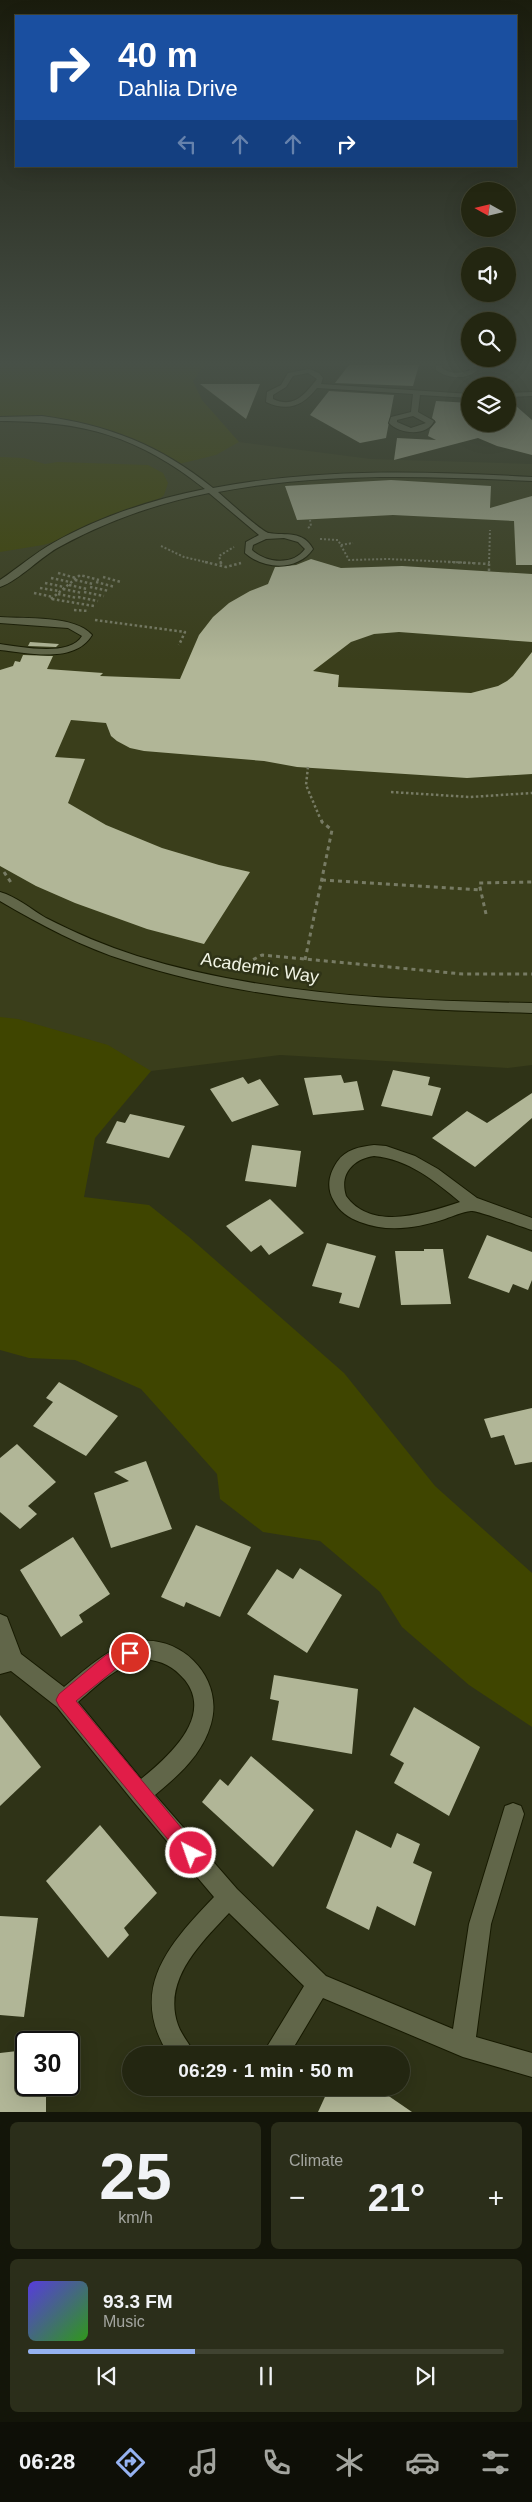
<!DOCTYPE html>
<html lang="en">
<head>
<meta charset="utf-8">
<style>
	body { margin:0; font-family:Helvetica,sans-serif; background:#2b2e1a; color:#f1f3f6; height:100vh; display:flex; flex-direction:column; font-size:19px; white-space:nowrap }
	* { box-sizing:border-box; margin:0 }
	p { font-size:16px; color:#a3a59f }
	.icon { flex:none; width:28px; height:28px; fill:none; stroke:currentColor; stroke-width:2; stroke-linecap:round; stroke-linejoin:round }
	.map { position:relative; height:2112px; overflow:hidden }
	.side { display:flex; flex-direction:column; gap:10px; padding:10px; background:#131509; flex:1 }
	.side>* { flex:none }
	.guide { position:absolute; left:15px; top:15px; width:502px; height:152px; border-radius:0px; box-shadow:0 5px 20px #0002,0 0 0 1px #404331; background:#1a4fa0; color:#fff; overflow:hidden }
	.needle { width:32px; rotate:278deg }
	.buttons { position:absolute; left:461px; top:182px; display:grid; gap:10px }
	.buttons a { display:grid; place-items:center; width:55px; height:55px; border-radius:50%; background:#232611; box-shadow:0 5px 20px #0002,0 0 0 1px #404331; font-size:25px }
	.speed { position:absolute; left:15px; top:2031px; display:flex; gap:10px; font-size:25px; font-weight:700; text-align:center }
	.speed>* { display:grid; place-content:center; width:65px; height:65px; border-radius:50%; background:#232611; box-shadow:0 5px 20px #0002,0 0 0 1px #404331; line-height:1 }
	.speed .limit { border:2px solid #111; border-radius:8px; background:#fff; color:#111 }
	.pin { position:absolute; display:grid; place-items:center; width:42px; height:42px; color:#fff; margin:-21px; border:2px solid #fff; border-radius:50%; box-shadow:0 1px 5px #0007 }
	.me { position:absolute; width:55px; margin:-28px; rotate:319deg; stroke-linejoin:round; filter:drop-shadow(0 0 4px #0008) }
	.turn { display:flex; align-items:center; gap:18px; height:105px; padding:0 20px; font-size:22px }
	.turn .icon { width:65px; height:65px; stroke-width:2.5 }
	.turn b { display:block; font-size:35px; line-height:42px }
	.lanes { display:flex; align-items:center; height:48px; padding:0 20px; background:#0003; justify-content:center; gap:25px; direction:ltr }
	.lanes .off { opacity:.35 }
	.big { font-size:38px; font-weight:700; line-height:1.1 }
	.side .widget { flex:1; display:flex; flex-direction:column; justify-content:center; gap:8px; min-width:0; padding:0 18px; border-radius:8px; background:#2b2e1a }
	.side .dial { align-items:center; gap:0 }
	.dial b { font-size:65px; line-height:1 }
	.song { display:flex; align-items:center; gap:15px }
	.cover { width:60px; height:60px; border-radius:8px; background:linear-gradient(135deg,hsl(250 70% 55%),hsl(110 70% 35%)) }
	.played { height:5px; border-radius:2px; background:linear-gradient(90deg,#95b2f1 35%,#404331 35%) }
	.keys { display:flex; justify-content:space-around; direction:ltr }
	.heat { display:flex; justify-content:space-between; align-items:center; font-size:28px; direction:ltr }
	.side .tiles { flex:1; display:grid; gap:10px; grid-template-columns:1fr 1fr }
	.widget:last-child { grid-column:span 2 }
	.trip { position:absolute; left:122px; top:2046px; width:288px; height:50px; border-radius:25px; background:#232611; box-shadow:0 5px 20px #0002,0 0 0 1px #404331; font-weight:700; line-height:50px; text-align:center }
	.dock { display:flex; height:80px; justify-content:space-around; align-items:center; background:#0e0f07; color:#a3a59f }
	.dock .icon { width:35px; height:35px }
	.dock .active { color:#95b2f1 }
	.dock b { font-size:22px; color:#f1f3f6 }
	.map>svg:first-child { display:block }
</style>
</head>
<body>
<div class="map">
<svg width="532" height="2112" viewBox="0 0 532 2112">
	<rect width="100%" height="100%" fill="#2f3317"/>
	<polygon fill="#3a3e1b" points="0,378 128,399 239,442 371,459 532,464 532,1065 508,1068 280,1055 151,1071 0,1207"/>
	<g fill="#3f4500">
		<path d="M0,365h204l-11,16 9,19 37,42 -23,13 -41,10c-20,-11 -40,-24 -61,-33 -36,-15 -76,-14 -114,-13z"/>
		<polygon points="0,457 24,458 45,464 57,462 148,465 163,473 168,483 164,495 156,502 71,537 43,545 0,552"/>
		<polygon points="0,1017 18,1019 108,1045 151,1071 95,1138 84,1197 149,1205 189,1237 344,1373 435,1486 532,1573 532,1727 469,1685 402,1627 380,1592 320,1541 263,1532 220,1499 217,1474 141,1389 75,1360 29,1358 0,1350"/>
	</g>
	<g fill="#b1b697">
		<polygon points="349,365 419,365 413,386 335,383"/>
		<polygon points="200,384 260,384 246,419"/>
		<polygon points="329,391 394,395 386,438 360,443 310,415"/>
		<polygon points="508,399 532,420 532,455 497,446 478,438 394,460 397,438 436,440 428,436 430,429 436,422 432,418 436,401 470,403 470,424 508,424"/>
		<polygon points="391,480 491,486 490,508 532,496 532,565 516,565 514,521 393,515 297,520 285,486"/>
		<polygon points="311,559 341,568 402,566 532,574 532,642 399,632 374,634 351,642 313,671 339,675 338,687 471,693 498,686 507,681 513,676 532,652 532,774 467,778 297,767 264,761 144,751 130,748 117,741 111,736 106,723 71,720 55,757 85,759 68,803 106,825 162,848 219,865 250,872 204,944 147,929 75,903 36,886 0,866 0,670 13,666 15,661 20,662 23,655 53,656 47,669 103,673 100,676 180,679 199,635 213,617 229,603 250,591 268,584 275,567 296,565"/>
		<polygon points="30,642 59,644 56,647 28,646"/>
		<polygon points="393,1070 430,1077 428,1085 441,1088 432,1116 381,1106"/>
		<polygon points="341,1075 344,1083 357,1081 364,1110 313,1115 304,1078"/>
		<polygon points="243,1077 248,1084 260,1079 279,1105 232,1122 210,1089"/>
		<polygon points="532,1093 532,1118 475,1167 432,1138 467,1111 487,1123"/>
		<polygon points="130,1114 185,1126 169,1158 106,1143 117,1121 125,1123"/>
		<polygon points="252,1145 301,1151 296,1187 245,1181"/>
		<polygon points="270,1199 304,1233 269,1255 261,1245 251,1252 226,1226"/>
		<polygon points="487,1235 532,1252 532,1280 528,1290 513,1284 509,1293 468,1278"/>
		<polygon points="327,1243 376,1256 359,1308 339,1303 342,1293 312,1286"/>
		<polygon points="424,1249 443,1249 451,1304 401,1305 395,1251 424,1251"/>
		<polygon points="59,1382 118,1416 86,1456 33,1426 53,1402 46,1398"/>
		<polygon points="532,1408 532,1462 515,1465 504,1435 491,1438 484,1419"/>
		<polygon points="17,1444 56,1482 28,1506 37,1514 20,1529 0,1512 0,1458"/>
		<polygon points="146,1461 172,1529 111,1548 94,1493 129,1481 114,1472"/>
		<polygon points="196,1525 251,1547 220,1617 186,1602 184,1607 161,1597"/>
		<polygon points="73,1537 110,1594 79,1615 83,1622 61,1637 20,1570"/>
		<polygon points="300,1568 342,1595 307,1653 247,1614 277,1569 293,1579"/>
		<polygon points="274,1675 358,1689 352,1754 272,1740 279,1701 270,1699"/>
		<polygon points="414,1707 480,1747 449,1816 394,1783 404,1763 390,1755"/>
		<polygon points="0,1715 41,1767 0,1806"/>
		<polygon points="251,1756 314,1810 273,1867 202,1802 220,1779 228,1786"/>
		<polygon points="100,1825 157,1893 124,1928 129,1935 108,1958 46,1881"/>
		<polygon points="356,1830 391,1848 397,1833 420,1844 413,1863 432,1872 415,1926 377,1906 369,1930 326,1908"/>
		<polygon points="0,1916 38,1918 24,2017 0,2015"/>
		<polygon points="26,2050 26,2085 46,2085 46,2112 0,2112 0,2053"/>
		<polygon points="329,2088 377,2088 412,2112 318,2112"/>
	</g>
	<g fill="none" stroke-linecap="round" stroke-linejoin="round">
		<g stroke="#171a01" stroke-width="2">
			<g id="minor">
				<path d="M436,365h7l-1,3c9,6 18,6 28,2l-1,-5h7l1,6c-12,9 -29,8 -41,-1z"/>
				<path d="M309,369l10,4 4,5 -2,6 149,10v4l-50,-3 -2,17 16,9c-7,16 -35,13 -45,2l2,-6 20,-5 2,-18 -96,-6c-14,18 -29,24 -51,14l1,-10 14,-7 7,-12zM308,373l9,6c-12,15 -23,30 -44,20v-4l13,-8 7,-11zM413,416l13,7 -15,5 -14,-6v-2z"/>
				<polygon points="532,392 532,396 508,397 508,393"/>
				<path d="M42,416c66,9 118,29 171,72 106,-20 212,-17 319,-11v4c-105,-5 -210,-9 -314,11 7,6 45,41 51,41 17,3 34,-3 44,16 -15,22 -49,21 -68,4l1,-11 13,-7 -50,-42c-51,10 -102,28 -148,53 -20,10 -41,34 -61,41v-7c18,-12 35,-27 53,-37 46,-26 100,-44 152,-54 -67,-53 -121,-68 -205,-68v-4zM284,538l14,4 7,7c-12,17 -39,14 -53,1l1,-5 13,-6z"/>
				<path d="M0,617c25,2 75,-2 92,18 -17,29 -64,18 -92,15v-6c21,3 70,13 82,-8l-14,-8 -68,-5z"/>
				<path d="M0,892c16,4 32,18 46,26 29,15 60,28 91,38 127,39 263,45 395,47v10c-135,-4 -276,-9 -405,-52 -45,-14 -86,-36 -127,-60z"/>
				<path d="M374,1145l12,1 29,10 23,13 39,29 55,20v12c-10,-3 -55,-20 -61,-19 -9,1 -18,5 -26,8 -28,9 -57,14 -85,3 -11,-4 -21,-11 -26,-21 -8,-13 -5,-27 3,-39 9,-13 22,-15 37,-17zM374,1156c34,3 61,25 86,46 -34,11 -88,30 -114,-6 -7,-22 7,-37 28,-40z"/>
				<path d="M0,1614l7,3 14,37 43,33c20,-16 41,-37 67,-44 46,-13 94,33 80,81 -9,31 -32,51 -56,71l82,94 89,87 127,53 16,-105 36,-118 8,-3 8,3 3,8 -33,110 -15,113 56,16v24l-69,-20 -140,-59 -34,57h-27l42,-69 -75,-73c-28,30 -67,67 -51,112 4,11 12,19 17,30h-26c-42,-65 0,-111 45,-158l-81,-96 -76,-94 -46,-36 -11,3zM145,1659c17,2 28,7 40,21 29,37 -17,77 -44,99l-63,-77c21,-18 39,-37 67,-43z"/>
			</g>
		</g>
		<g stroke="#777b64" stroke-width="2" stroke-dasharray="2 2" stroke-linecap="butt">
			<polyline points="308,528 311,526 310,520"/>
			<polyline points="320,539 338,540 349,560 388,559 474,563"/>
			<polyline points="341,545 353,543"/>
			<polyline points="161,546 184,557 210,563"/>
			<polyline points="221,563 219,556 234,547"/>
			<polyline points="489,563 490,530"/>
		</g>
		<g stroke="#777b64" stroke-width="2.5" stroke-dasharray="2.5 2.5" stroke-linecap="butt">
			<polyline points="205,562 226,567 241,563"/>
			<polyline points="220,562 222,564"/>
			<polyline points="448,562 489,564"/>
			<polyline points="489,571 489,562"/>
			<polyline points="58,573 76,578"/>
			<polyline points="103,577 121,582"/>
			<polyline points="51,578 70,582"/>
			<polyline points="75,580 93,584"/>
			<polyline points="96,582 115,587"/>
			<polyline points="45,583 64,587"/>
			<polyline points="69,585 87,589"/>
			<polyline points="90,587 109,591"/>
			<polyline points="40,588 59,591"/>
			<polyline points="63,589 82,593"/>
			<polyline points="84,592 104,596"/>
			<polyline points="34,593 53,597"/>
			<polyline points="58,594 77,598"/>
			<polyline points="78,597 98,601"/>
			<polyline points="51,599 80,575 99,580"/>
			<polyline points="52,599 94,606"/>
			<polyline points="74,610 89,611"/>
			<polyline points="95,620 185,632 179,645"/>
			<polyline points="308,767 306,785 320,818"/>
			<polyline points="391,792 470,797 532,793"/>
		</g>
		<g stroke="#777b64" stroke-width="3" stroke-dasharray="4 4" stroke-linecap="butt">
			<polyline points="4,872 12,884"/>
			<polyline points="322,880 482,890"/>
			<polyline points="486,914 479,883 532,882"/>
			<polyline points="305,960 332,830 322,822 320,816"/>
			<polyline points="239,967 262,955 463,974 532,974"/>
		</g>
		<use href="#minor" fill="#616649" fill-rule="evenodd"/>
	</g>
	<linearGradient id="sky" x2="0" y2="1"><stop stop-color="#1a1c0d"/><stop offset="0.55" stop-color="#475047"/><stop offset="1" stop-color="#475047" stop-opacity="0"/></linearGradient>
	<rect width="532" height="661" fill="url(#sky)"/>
	<polygon fill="#e11d48" stroke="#92132f" points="130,1644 136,1647 139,1653 136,1658 118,1667 76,1701 197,1847 200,1853 197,1859 191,1862 184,1859 59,1706 56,1700 59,1694 106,1655"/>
	<g text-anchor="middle" stroke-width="5" stroke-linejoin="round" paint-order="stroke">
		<g font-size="18" fill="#f1f4e4" stroke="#2f3317">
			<text transform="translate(260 968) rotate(9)" y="6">Academic Way</text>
		</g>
	</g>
</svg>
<div class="buttons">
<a><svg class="needle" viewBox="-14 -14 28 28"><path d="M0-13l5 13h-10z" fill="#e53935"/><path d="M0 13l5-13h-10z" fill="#a3a59f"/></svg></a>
<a><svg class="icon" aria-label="sound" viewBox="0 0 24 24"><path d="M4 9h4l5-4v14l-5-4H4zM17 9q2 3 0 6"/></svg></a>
<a><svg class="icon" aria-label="search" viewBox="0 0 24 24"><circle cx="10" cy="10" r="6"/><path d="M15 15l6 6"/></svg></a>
<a><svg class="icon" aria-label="layers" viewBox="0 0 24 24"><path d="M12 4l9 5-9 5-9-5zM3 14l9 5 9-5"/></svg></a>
</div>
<div class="speed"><div class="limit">30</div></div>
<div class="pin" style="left:130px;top:1653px;background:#d93025"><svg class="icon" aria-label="arrive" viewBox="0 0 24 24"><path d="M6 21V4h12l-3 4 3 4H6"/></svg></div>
<svg class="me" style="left:191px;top:1853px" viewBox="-20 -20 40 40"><circle r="17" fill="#e11d48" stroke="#fff" stroke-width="3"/><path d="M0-11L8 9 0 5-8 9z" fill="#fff"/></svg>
<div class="trip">06:29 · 1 min · 50 m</div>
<div class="guide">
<div class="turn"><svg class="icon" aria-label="right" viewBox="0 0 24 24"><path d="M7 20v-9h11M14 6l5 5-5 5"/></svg><div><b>40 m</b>Dahlia Drive</div></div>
<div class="lanes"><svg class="icon off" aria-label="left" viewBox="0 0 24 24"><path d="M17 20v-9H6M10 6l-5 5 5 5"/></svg><svg class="icon off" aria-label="ahead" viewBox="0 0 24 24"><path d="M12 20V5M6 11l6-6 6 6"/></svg><svg class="icon off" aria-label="ahead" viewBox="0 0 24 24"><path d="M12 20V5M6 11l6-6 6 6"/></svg><svg class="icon" aria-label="right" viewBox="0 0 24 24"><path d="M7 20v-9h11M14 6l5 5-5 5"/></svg></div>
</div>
</div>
<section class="side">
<div class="tiles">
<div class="widget dial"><b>25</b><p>km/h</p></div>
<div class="widget"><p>Climate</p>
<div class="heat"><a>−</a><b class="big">21°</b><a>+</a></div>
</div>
<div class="widget">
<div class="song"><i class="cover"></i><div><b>93.3 FM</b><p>Music</p></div></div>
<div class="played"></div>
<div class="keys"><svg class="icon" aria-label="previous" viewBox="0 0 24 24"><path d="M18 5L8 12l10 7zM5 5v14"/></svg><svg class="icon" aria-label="pause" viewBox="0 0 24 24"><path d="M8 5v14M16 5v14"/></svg><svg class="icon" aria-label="next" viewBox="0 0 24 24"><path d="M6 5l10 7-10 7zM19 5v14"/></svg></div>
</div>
</div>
</section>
<nav class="dock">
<b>06:28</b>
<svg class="icon active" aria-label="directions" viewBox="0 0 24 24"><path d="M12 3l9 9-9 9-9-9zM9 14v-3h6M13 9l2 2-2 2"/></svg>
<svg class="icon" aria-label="music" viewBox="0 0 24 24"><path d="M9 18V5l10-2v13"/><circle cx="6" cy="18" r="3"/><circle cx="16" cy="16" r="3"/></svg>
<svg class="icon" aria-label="phone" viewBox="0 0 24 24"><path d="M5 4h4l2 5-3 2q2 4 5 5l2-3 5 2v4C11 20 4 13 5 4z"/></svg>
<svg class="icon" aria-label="climate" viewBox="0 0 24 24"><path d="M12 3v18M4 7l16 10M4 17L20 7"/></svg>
<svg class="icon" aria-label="car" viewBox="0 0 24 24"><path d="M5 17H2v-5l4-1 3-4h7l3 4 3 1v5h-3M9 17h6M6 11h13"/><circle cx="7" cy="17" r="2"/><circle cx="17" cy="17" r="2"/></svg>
<svg class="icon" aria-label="filters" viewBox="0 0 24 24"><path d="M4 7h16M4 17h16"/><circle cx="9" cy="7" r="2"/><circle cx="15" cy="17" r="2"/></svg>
</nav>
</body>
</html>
